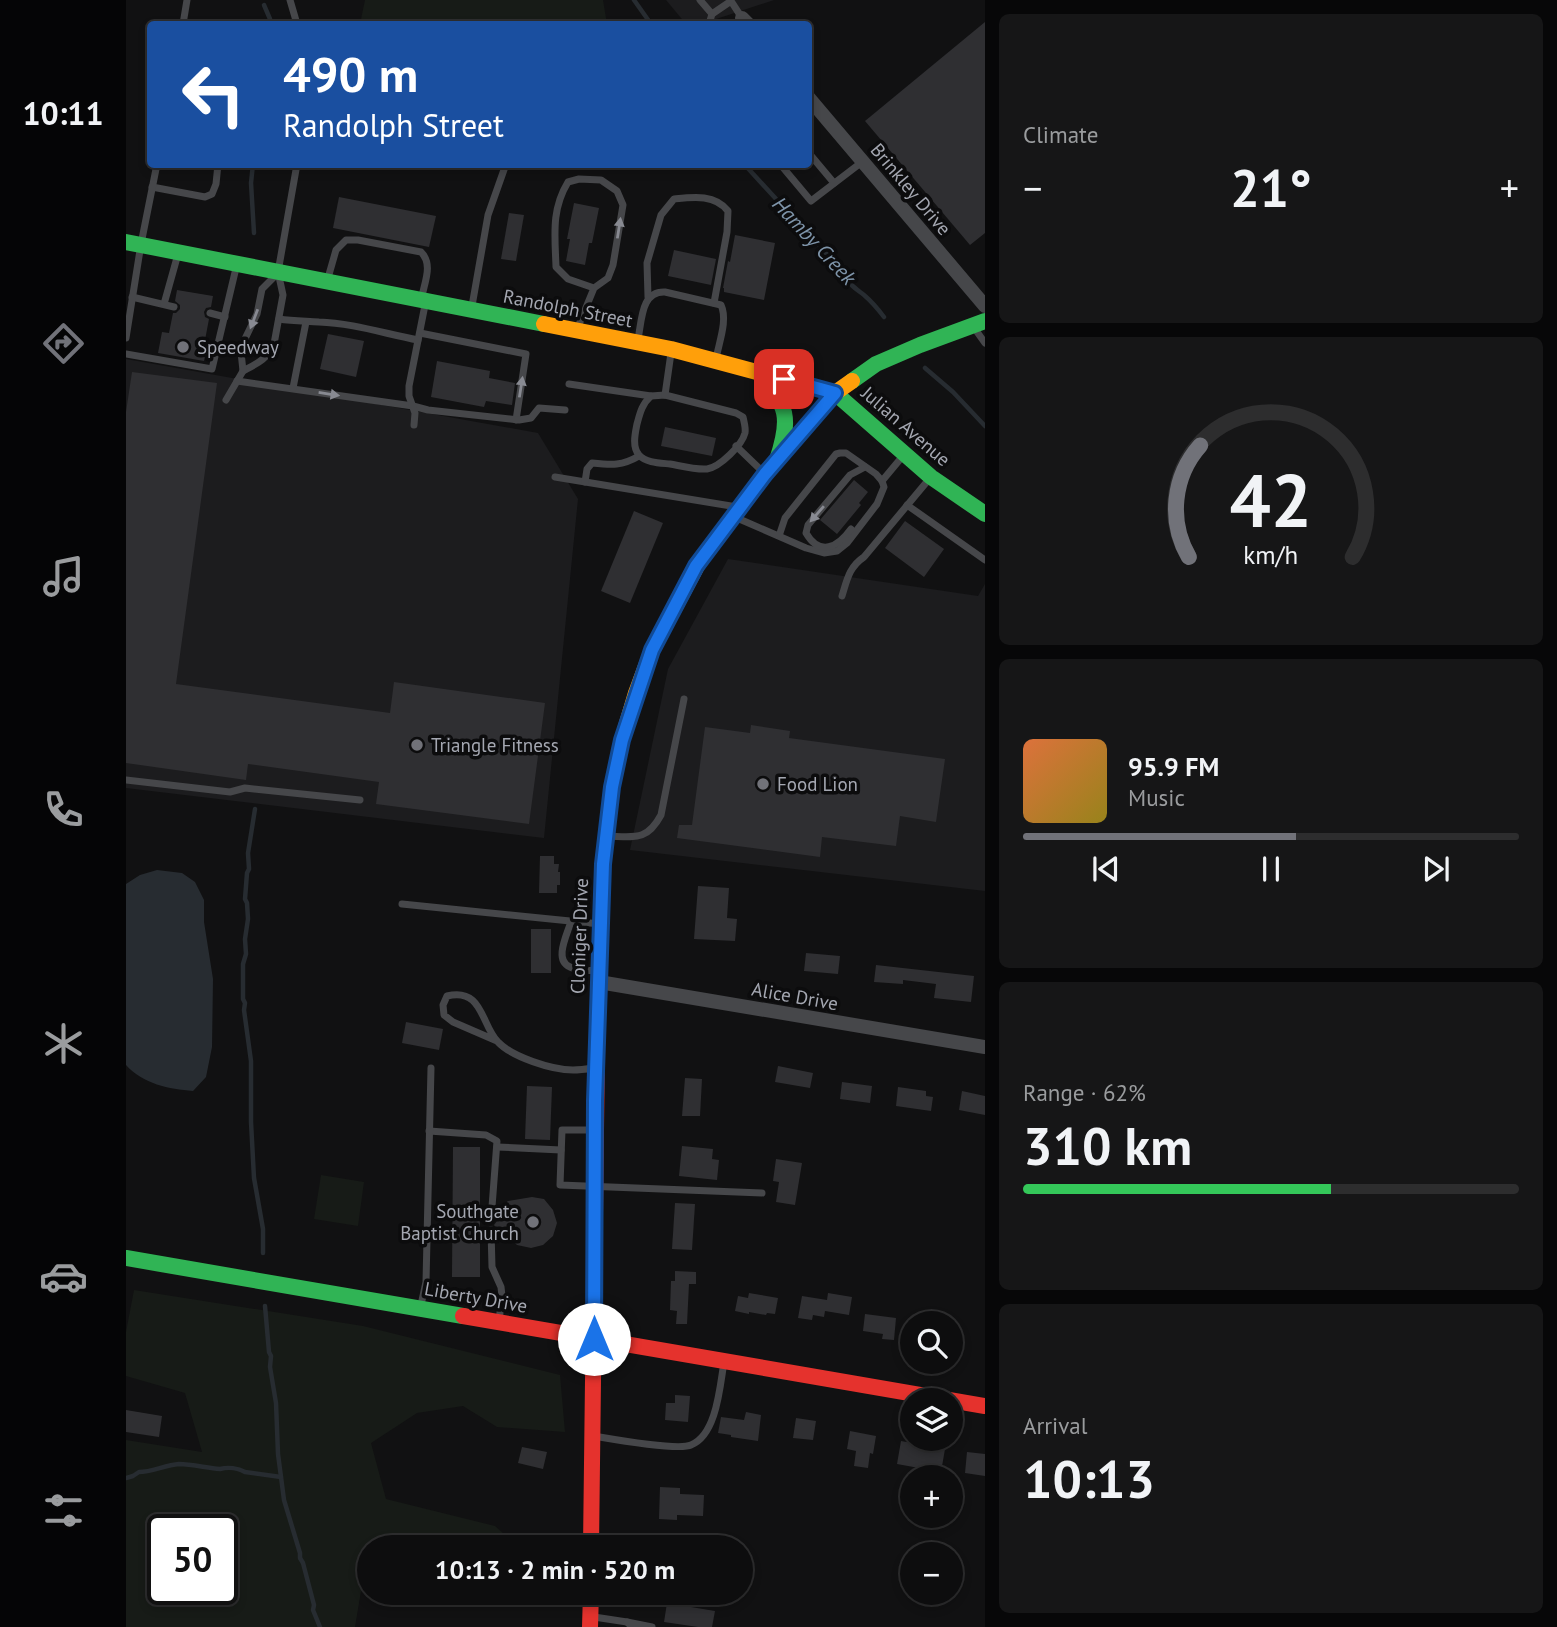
<!DOCTYPE html>
<html lang="en">
<head>
<meta charset="utf-8">
<style>
	body { margin:0; font-family:"PT Sans",sans-serif; background:#161617; color:#f1f3f6; height:100vh; display:flex; flex-direction:column; font-size:26px; white-space:nowrap }
	* { box-sizing:border-box; margin:0 }
	p { font-size:23px; color:#9a9c9e }
	.icon { flex:none; width:38px; height:38px; fill:none; stroke:currentColor; stroke-width:2; stroke-linecap:round; stroke-linejoin:round }
	.map { position:relative; flex:1; overflow:hidden }
	.side { display:flex; flex-direction:column; gap:14px; padding:14px; background:#070708; width:572px }
	.side>* { flex:none }
	.top-card { position:absolute; left:21px; top:21px; width:665px; height:147px; border-radius:7px; box-shadow:0 4px 10px #0003,0 0 0 2px #2d2d2e; background:#1a4fa0; color:#fff; overflow:hidden }
	.buttons { position:absolute; left:774px; top:1311px; display:grid; gap:14px }
	.buttons a { display:grid; place-items:center; width:63px; height:63px; border-radius:50%; background:#0d0d0e; box-shadow:0 4px 10px #0003,0 0 0 2px #2d2d2e; font-size:35px }
	.speed { position:absolute; left:21px; top:1514px; display:flex; gap:14px; font-size:35px; font-weight:700; text-align:center }
	.speed>* { display:grid; place-content:center; width:91px; height:91px; border-radius:50%; background:#0d0d0e; box-shadow:0 4px 10px #0003,0 0 0 2px #2d2d2e; line-height:1 }
	.speed .limit { border:4px solid #111; border-radius:10px; background:#fff; color:#111 }
	.pin { position:absolute; display:grid; place-items:center; width:60px; height:60px; color:#fff; margin:-30px; border-radius:14px; box-shadow:0 4px 10px #0006 }
	.me { position:absolute; width:77px; margin:-38px; rotate:0deg; stroke-linejoin:round; filter:drop-shadow(0 0 5px #0008) }
	.turn { display:flex; align-items:center; gap:24px; height:147px; padding:0 21px; font-size:32px }
	.turn .icon { width:91px; height:91px; stroke-width:2.5 }
	.turn b { display:block; font-size:49px; line-height:60px }
	.big { font-size:52px; font-weight:600; line-height:1.1 }
	.side .card { flex:1; display:flex; flex-direction:column; justify-content:center; gap:10px; min-width:0; padding:0 24px; border-radius:10px; background:#161617 }
	.side .dial { align-items:center; gap:0 }
	.dial svg { height:182px; overflow:visible; fill:none; stroke:#2d2d2e; stroke-width:7; stroke-linecap:round; text-anchor:middle }
	.dial text { fill:#f1f3f6; stroke:none }
	.song { display:flex; align-items:center; gap:21px }
	.cover { width:84px; height:84px; border-radius:10px; background:linear-gradient(135deg,hsl(20 70% 55%),hsl(50 70% 35%)) }
	.played { height:7px; border-radius:4px; background:linear-gradient(90deg,#717279 55%,#2d2d2e 55%) }
	.keys { display:flex; justify-content:space-around; direction:ltr }
	.heat { display:flex; justify-content:space-between; align-items:center; font-size:38px; direction:ltr }
	.charge { height:10px; border-radius:5px; background:linear-gradient(90deg,#34c759 62%,#2d2d2e 0) }
	.trip { position:absolute; left:231px; top:1535px; width:396px; height:70px; border-radius:35px; background:#0d0d0e; box-shadow:0 4px 10px #0003,0 0 0 2px #2d2d2e; font-weight:600; line-height:70px; text-align:center }
	main { display:flex; flex:1; min-height:0 }
	.tab-bar { display:flex; flex-direction:column; width:126px; justify-content:space-around; align-items:center; background:#050506; color:#9a9c9e }
	.tab-bar .icon { width:49px; height:49px }
	.tab-bar .selected { color:#717279 }
	.tab-bar b { font-size:32px; color:#f1f3f6 }
	.map>svg:first-child { display:block }
</style>
</head>
<body>
<main>
<nav class="tab-bar">
<b>10:11</b>
<svg class="icon selected" aria-label="directions" viewBox="0 0 24 24"><path d="M12 3l9 9-9 9-9-9zM9 14v-3h6M13 9l2 2-2 2"/></svg>
<svg class="icon" aria-label="music" viewBox="0 0 24 24"><path d="M9 18V5l10-2v13"/><circle cx="6" cy="18" r="3"/><circle cx="16" cy="16" r="3"/></svg>
<svg class="icon" aria-label="phone" viewBox="0 0 24 24"><path d="M5 4h4l2 5-3 2q2 4 5 5l2-3 5 2v4C11 20 4 13 5 4z"/></svg>
<svg class="icon" aria-label="climate" viewBox="0 0 24 24"><path d="M12 3v18M4 7l16 10M4 17L20 7"/></svg>
<svg class="icon" aria-label="car" viewBox="0 0 24 24"><path d="M5 17H2v-5l4-1 3-4h7l3 4 3 1v5h-3M9 17h6M6 11h13"/><circle cx="7" cy="17" r="2"/><circle cx="17" cy="17" r="2"/></svg>
<svg class="icon" aria-label="filters" viewBox="0 0 24 24"><path d="M4 7h16M4 17h16"/><circle cx="9" cy="7" r="2"/><circle cx="15" cy="17" r="2"/></svg>
</nav>
<div class="map">
<svg width="859" height="1627" viewBox="0 0 859 1627">
	<rect width="100%" height="100%" fill="#111112"/>
	<g fill="#1c1c1e">
		<polygon points="540,0 648,0 575,24 560,24"/>
		<polygon points="0,359 412,433 452,499 418,838 0,788"/>
		<polygon points="602,559 852,596 859,584 859,891 504,850 542,669"/>
	</g>
	<g fill="#171b17" fill-rule="evenodd">
		<polygon points="239,0 477,0 481,24 234,24"/>
		<polygon points="195,1175 238,1182 232,1226 188,1219"/>
		<path d="M8,1290l229,36 197,49 5,57 -68,-5 -34,-21 -46,7 -46,30 15,56 109,27 24,21h-150v31l-6,1 -8,48h-229v-187l76,12 -17,-59 -59,-17v-44zM37,1530h59v59h-59z"/>
	</g>
	<path fill="#272c31" d="M31,870l25,3 13,9 9,18v22l9,57 -1,68 -6,30 -13,14c-24,-2 -50,-7 -67,-26v-181l14,-9z"/>
	<g fill="none" stroke-linecap="round" stroke-linejoin="round">
		<g stroke="#272c31" stroke-width="4.5">
			<polyline points="508,0 525,24"/>
			<polyline points="138,5 144,19 144,24"/>
			<polyline points="127,164 125,183 128,233"/>
			<path d="M618,164l100,109c4,11 11,15 20,22 7,6 14,14 20,22"/>
			<polyline points="799,368 827,392 859,426"/>
			<polyline points="129,809 122,853 123,869 121,873 119,899 121,903 122,919 119,939 120,954 117,964 117,999 119,1003 118,1010 125,1061 125,1122 128,1178 137,1229 137,1253"/>
			<polyline points="139,1306 143,1352 145,1356 144,1367 150,1403 152,1454 158,1500 174,1553 174,1558 177,1563 188,1605 187,1610 194,1627"/>
			<path d="M0,1478l7,-2 6,-4c13,0 26,-7 40,-8 13,0 28,4 41,5 8,-2 18,-1 25,3l36,5"/>
		</g>
	</g>
	<g fill="#2f2f32">
		<polygon points="859,22 859,233 844,245 739,121"/>
		<polygon points="213,197 310,216 303,247 207,228"/>
		<polygon points="448,203 473,208 466,243 463,243 459,265 440,261 444,239 441,239"/>
		<polygon points="383,213 398,215 390,261 375,259"/>
		<polygon points="609,235 649,243 638,300 598,292 598,288 597,288 602,261 604,262"/>
		<polygon points="548,250 590,259 585,285 542,276"/>
		<polygon points="51,290 87,296 85,307 80,308 78,312 79,317 83,319 79,340 82,341 78,361 32,353 36,332 43,333 47,313 50,313 54,309 54,305 49,301"/>
		<polygon points="202,334 238,341 230,377 194,369"/>
		<polygon points="311,361 364,371 363,378 389,383 386,405 360,401 358,407 305,397"/>
		<polygon points="6,372 91,383 50,684 264,713 268,682 419,703 403,824 250,804 253,782 122,764 120,780 0,763 0,412"/>
		<polygon points="539,427 590,438 586,456 535,446"/>
		<polygon points="728,480 742,492 733,503 735,505 711,534 694,520"/>
		<polygon points="508,511 537,523 504,603 475,591"/>
		<polygon points="779,521 818,549 798,577 759,548"/>
		<polygon points="625,725 664,731 663,738 819,759 810,822 774,816 770,846 696,837 694,857 551,838 553,825 566,825 579,727 624,733"/>
		<polygon points="414,856 428,856 428,864 433,864 432,872 434,872 434,885 431,885 431,893 413,893"/>
		<polygon points="572,886 603,888 601,918 611,919 609,941 568,939"/>
		<rect x="405" y="929" width="20" height="44"/>
		<polygon points="680,953 714,956 712,974 678,971"/>
		<polygon points="750,965 848,976 845,1002 808,998 810,984 777,980 777,984 748,982"/>
		<polygon points="280,1022 317,1029 313,1050 276,1043"/>
		<polygon points="652,1066 687,1073 684,1088 649,1082"/>
		<polygon points="559,1078 576,1079 574,1116 556,1116"/>
		<polygon points="716,1082 746,1086 744,1103 714,1099"/>
		<polygon points="401,1086 426,1087 424,1140 399,1139"/>
		<polygon points="772,1087 800,1091 800,1096 807,1097 805,1111 770,1106"/>
		<polygon points="836,1091 859,1096 859,1115 833,1110"/>
		<polygon points="556,1146 587,1149 586,1159 593,1160 591,1180 553,1176"/>
		<polygon points="327,1147 354,1147 354,1277 326,1277"/>
		<polygon points="650,1159 676,1163 669,1205 650,1202 653,1182 647,1181"/>
		<polygon points="406,1197 418,1199 427,1210 431,1223 427,1236 417,1245 405,1248 391,1245 388,1242 381,1243 376,1241 371,1235 371,1229 368,1225 371,1221 372,1209 382,1201"/>
		<polygon points="549,1203 569,1204 566,1250 546,1249"/>
		<polygon points="549,1271 570,1272 570,1284 563,1284 561,1324 550,1324 551,1311 544,1310 545,1281 549,1281"/>
		<polygon points="623,1293 652,1298 649,1314 641,1313 640,1315 623,1312 623,1314 609,1311 612,1296 622,1298"/>
		<polygon points="702,1293 726,1297 723,1315 699,1311 698,1317 687,1315 686,1320 672,1318 676,1296 701,1300"/>
		<polygon points="739,1314 770,1318 768,1340 756,1339 757,1334 737,1331"/>
		<polygon points="549,1395 564,1396 562,1422 539,1420 540,1403 549,1403"/>
		<polygon points="0,1410 36,1416 33,1437 0,1432"/>
		<polygon points="620,1412 635,1415 632,1441 605,1437 605,1435 592,1433 595,1417 618,1420"/>
		<polygon points="670,1418 690,1421 687,1440 667,1438"/>
		<polygon points="724,1431 750,1436 747,1454 744,1453 742,1468 728,1466 730,1451 721,1449"/>
		<polygon points="775,1441 819,1449 815,1472 771,1464"/>
		<polygon points="396,1447 421,1452 417,1469 392,1463"/>
		<polygon points="841,1452 859,1454 859,1476 839,1473"/>
		<polygon points="534,1487 554,1488 554,1494 578,1495 577,1516 551,1515 551,1520 533,1519"/>
		<polygon points="541,1603 589,1611 586,1627 572,1627 538,1622"/>
	</g>
	<g fill="none" stroke-linecap="round" stroke-linejoin="round">
		<g stroke="#46474a" stroke-width="7">
			<polyline points="164,0 171,24"/>
			<polyline points="574,0 586,14"/>
			<polyline points="57,24 61,0"/>
			<polyline points="583,24 586,14 605,1 616,18"/>
			<polyline points="682,152 708,183"/>
			<polyline points="654,164 685,201 736,162"/>
			<polyline points="26,187 79,197 86,194 90,184 92,164"/>
			<path d="M202,278l8,-28 10,-10h12l63,12c12,12 4,29 1,44"/>
			<polyline points="6,297 48,307"/>
			<path d="M522,297l-1,-34 14,-48 13,-16c19,-2 41,-5 54,12l-1,21 -13,71"/>
			<polyline points="38,304 52,254"/>
			<polyline points="346,306 362,215 380,164"/>
			<polyline points="84,313 99,317"/>
			<path d="M153,319c14,2 26,2 40,3 33,1 67,12 99,18"/>
			<path d="M452,327l16,-39 14,-10 5,-13 10,-60 -6,-14 -16,-11 -22,-1 -11,3c-17,28 -13,54 -12,85l12,12 26,9"/>
			<polyline points="849,329 859,343"/>
			<polyline points="294,333 400,354 390,420"/>
			<polyline points="0,338 15,244 31,164"/>
			<path d="M512,339c4,-19 3,-48 27,-47l56,13c7,15 -2,37 -5,54"/>
			<polyline points="0,354 86,369 110,268"/>
			<path d="M117,371c13,-7 25,-12 31,-27l9,-49 -5,-23 19,-108"/>
			<polyline points="111,381 287,406 302,410 393,420 405,418 413,408 439,410"/>
			<polyline points="443,384 525,396"/>
			<polyline points="167,388 180,322"/>
			<path d="M539,395l71,18 7,4c1,5 3,11 2,16 -3,12 -25,34 -38,36 -11,1 -26,-3 -37,-5 -10,-1 -24,-1 -31,-9 -7,-8 -4,-21 -2,-31 3,-11 5,-20 14,-28z"/>
			<polyline points="539,395 545,353"/>
			<polyline points="100,400 117,371 115,352 116,345 131,314 136,289 150,275"/>
			<polyline points="288,425 289,413 283,396 283,386 299,305"/>
			<polyline points="610,446 637,472"/>
			<polyline points="429,477 611,507"/>
			<polyline points="756,481 776,457"/>
			<path d="M459,482l2,-13 5,-6c20,2 30,3 47,-7"/>
			<polyline points="781,505 859,560"/>
			<polyline points="611,518 680,548 698,553 711,551 721,543 751,504 758,487 756,481 750,474 720,453 714,453 710,454 659,518 653,536"/>
			<path d="M725,529c-13,18 -31,28 -45,4l2,-8 42,-50 15,-8"/>
			<path d="M716,596c5,-16 7,-29 22,-39l66,-79"/>
			<polyline points="0,780 104,792 119,788 234,800"/>
			<path d="M482,836c27,1 39,5 53,-21l23,-116"/>
			<polyline points="276,904 474,924"/>
			<path d="M445,921c-3,12 -18,39 -1,46 8,4 19,3 28,4"/>
			<path d="M371,1041l-44,-19 -9,-7 -1,-10 4,-9c36,-9 34,29 51,46 14,15 54,28 75,28 7,0 14,-1 21,-2"/>
			<polyline points="465,1130 436,1130 434,1185 636,1193"/>
			<polyline points="303,1131 360,1135 371,1141 365,1220"/>
			<polyline points="371,1147 435,1150"/>
			<polyline points="365,1230 366,1267 375,1287 376,1296 373,1321"/>
			<polyline points="295,1305 300,1282 305,1068"/>
			<path d="M468,1436c18,3 84,15 97,9 26,-10 29,-60 33,-83"/>
			<polyline points="468,1617 501,1622 506,1627"/>
			<polyline points="501,1622 526,1627"/>
		</g>
		<g stroke="#46474a" stroke-width="14">
			<polyline points="616,18 622,24"/>
			<polyline points="682,97 859,306"/>
			<polyline points="473,982 859,1047"/>
		</g>
		<g stroke="#30b455" stroke-width="16">
			<polyline points="0,242 418,324"/>
			<path d="M633,373c29,33 32,45 18,87"/>
			<polyline points="726,381 750,364 794,345 859,321"/>
			<polyline points="573,562 639,474 709,393 805,477 859,514"/>
			<polyline points="0,1258 337,1316"/>
		</g>
		<g stroke="#ff9f0a" stroke-width="16">
			<polyline points="418,324 545,349 709,393 726,381"/>
			<polyline points="471,1047 477,864 486,787 496,740 510,693 526,650 573,562"/>
		</g>
		<g stroke="#e5322d" stroke-width="16">
			<polyline points="337,1316 859,1406"/>
			<polyline points="465,1547 471,1047"/>
			<polyline points="464,1627 465,1592"/>
		</g>
	</g>
	<defs><path id="oneway-solid" d="M-6-.8H1V-3.2L6.5 0L1 3.2V.8H-6Z" transform="scale(1.75)"/></defs>
	<g fill="#888a92">
		<use href="#oneway-solid" transform="translate(493 228) rotate(-81)"/>
		<use href="#oneway-solid" transform="translate(128 319) rotate(111)"/>
		<use href="#oneway-solid" transform="translate(395 387) rotate(-81)"/>
		<use href="#oneway-solid" transform="translate(203 394) rotate(9)"/>
		<use href="#oneway-solid" transform="translate(691 514) rotate(131)"/>
	</g>
	<g fill="none" stroke-linecap="round" stroke-linejoin="round">
		<g stroke="#114b97" stroke-width="18">
			<polyline id="route" points="468,1339 469,1101 477,864 486,787 496,740 526,650 570,566 639,474 709,393 658,379"/>
		</g>
		<use href="#route" stroke="#1a73e8" stroke-width="12"/>
	</g>
	<g fill="#717279" stroke="#0c0c0d" stroke-width="2.5">
		<circle cx="57" cy="347" r="7"/>
		<circle cx="291" cy="745" r="7"/>
		<circle cx="637" cy="784" r="7"/>
		<circle cx="407" cy="1222" r="7"/>
	</g>
	<g text-anchor="middle" stroke-width="7" stroke-linejoin="round" paint-order="stroke">
		<g font-size="19" fill="#a4a7b1" stroke="#0c0c0d">
			<text transform="translate(785 189) rotate(50)" y="7">Brinkley Drive</text>
			<text transform="translate(442 308) rotate(11)" y="7">Randolph Street</text>
			<text transform="translate(780 426) rotate(41)" y="7">Julian Avenue</text>
			<text transform="translate(453 936) rotate(-88)" y="7">Cloniger Drive</text>
			<text transform="translate(669 996) rotate(10)" y="7">Alice Drive</text>
			<text transform="translate(350 1297) rotate(10)" y="7">Liberty Drive</text>
		</g>
		<g font-size="19" fill="#a4a7b1" stroke="#0c0c0d" text-anchor="start">
			<text x="71" y="354">Speedway</text>
			<text x="305" y="752">Triangle Fitness</text>
			<text x="651" y="791">Food Lion</text>
			<text x="393" y="1218" text-anchor="end">Southgate<tspan x="393" dy="22">Baptist Church</tspan></text>
		</g>
		<g font-size="21" font-style="italic" fill="#7e94a9" stroke="#0c0c0d">
			<text transform="translate(688 241) rotate(47)" y="7">Hamby Creek</text>
		</g>
	</g>
</svg>
<div class="buttons">
<a><svg class="icon" aria-label="search" viewBox="0 0 24 24"><circle cx="10" cy="10" r="6"/><path d="M15 15l6 6"/></svg></a>
<a><svg class="icon" aria-label="layers" viewBox="0 0 24 24"><path d="M12 4l9 5-9 5-9-5zM3 14l9 5 9-5"/></svg></a>
<a>+</a>
<a>−</a>
</div>
<div class="speed"><div class="limit">50</div></div>
<div class="pin" style="left:658px;top:379px;background:#d93025"><svg class="icon" aria-label="arrive" viewBox="0 0 24 24"><path d="M6 21V4h12l-3 4 3 4H6"/></svg></div>
<svg class="me" style="left:468px;top:1339px" viewBox="-20 -20 40 40"><circle r="19" fill="#fff"/><path d="M0-13L10 11 0 6-10 11z" fill="#1a73e8"/></svg>
<div class="trip">10:13 · 2 min · 520 m</div>
<div class="top-card">
<div class="turn"><svg class="icon" aria-label="left" viewBox="0 0 24 24"><path d="M17 20v-9H6M10 6l-5 5 5 5"/></svg><div><b>490 m</b>Randolph Street</div></div>
</div>
</div>
<section class="side">
<div class="card"><p>Climate</p>
<div class="heat"><a>−</a><b class="big">21°</b><a>+</a></div>
</div>
<div class="card dial"><svg viewBox="0 0 100 80">
<path d="M14 69A42 42 0 1 1 86 69"/>
<path d="M14 69A42 42 0 0 1 19 20" stroke="#717279"/>
<text x="50" y="56" font-size="32" font-weight="700">42</text>
<text x="50" y="72" font-size="11">km/h</text>
</svg></div>
<div class="card">
<div class="song"><i class="cover"></i><div><b>95.9 FM</b><p>Music</p></div></div>
<div class="played"></div>
<div class="keys"><svg class="icon" aria-label="previous" viewBox="0 0 24 24"><path d="M18 5L8 12l10 7zM5 5v14"/></svg><svg class="icon" aria-label="pause" viewBox="0 0 24 24"><path d="M8 5v14M16 5v14"/></svg><svg class="icon" aria-label="next" viewBox="0 0 24 24"><path d="M6 5l10 7-10 7zM19 5v14"/></svg></div>
</div>
<div class="card"><p>Range · 62%</p><b class="big">310 km</b><div class="charge"></div></div>
<div class="card"><p>Arrival</p><b class="big">10:13</b></div>
</section>
</main>
</body>
</html>
